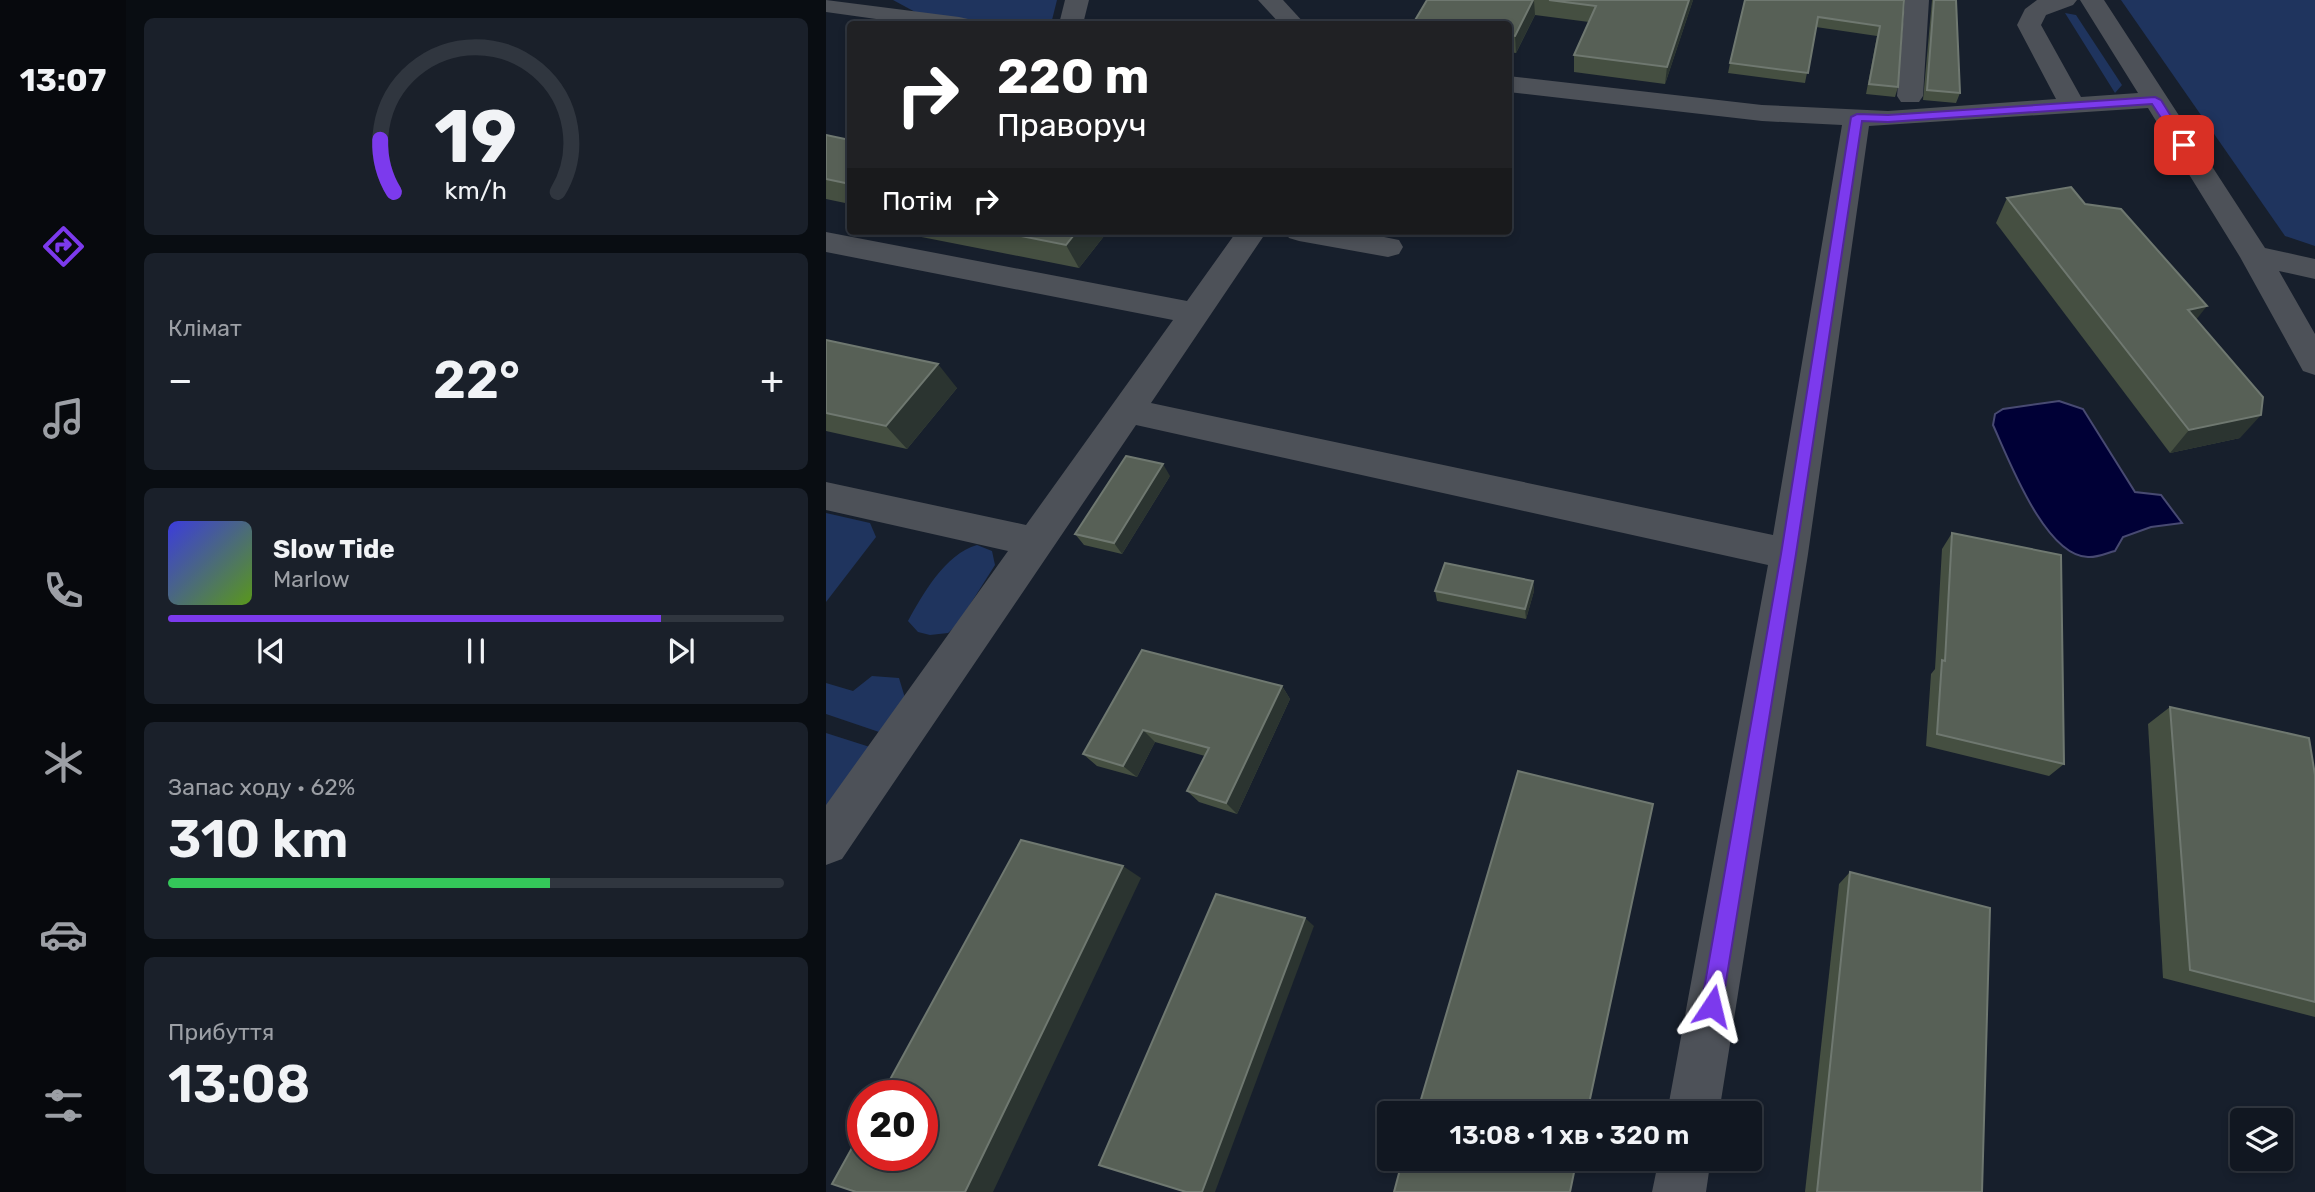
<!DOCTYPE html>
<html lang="uk">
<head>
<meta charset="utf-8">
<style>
	body { margin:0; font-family:Rubik,sans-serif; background:#1a202a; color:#f1f3f6; height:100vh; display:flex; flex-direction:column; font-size:26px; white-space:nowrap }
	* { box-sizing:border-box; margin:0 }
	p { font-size:23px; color:#9c9fa5 }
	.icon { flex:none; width:38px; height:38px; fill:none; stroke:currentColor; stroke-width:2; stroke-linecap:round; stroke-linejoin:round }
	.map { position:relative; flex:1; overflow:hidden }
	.details { display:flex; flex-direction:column; gap:18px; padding:18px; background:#090d12; width:700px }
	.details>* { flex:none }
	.top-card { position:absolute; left:21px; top:21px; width:665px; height:214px; border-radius:7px; box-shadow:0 4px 10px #0003,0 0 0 2px #30363f; background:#202124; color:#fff; overflow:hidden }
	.tools { position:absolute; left:1404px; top:1108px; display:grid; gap:14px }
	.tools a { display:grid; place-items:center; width:63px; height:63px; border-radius:7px; background:#111721; box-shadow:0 4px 10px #0003,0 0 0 2px #30363f; font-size:35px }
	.speed { position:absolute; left:21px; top:1080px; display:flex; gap:14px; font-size:35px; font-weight:700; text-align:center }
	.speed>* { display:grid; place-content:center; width:91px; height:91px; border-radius:50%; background:#111721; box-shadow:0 4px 10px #0003,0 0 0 2px #30363f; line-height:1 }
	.speed .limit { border:10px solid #d22; background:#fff; color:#111 }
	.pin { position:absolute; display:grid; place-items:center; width:60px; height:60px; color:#fff; margin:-30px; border-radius:14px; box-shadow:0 4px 10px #0006 }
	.me { position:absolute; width:77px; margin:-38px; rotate:10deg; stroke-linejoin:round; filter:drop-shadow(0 0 5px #0008) }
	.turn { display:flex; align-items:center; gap:24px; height:147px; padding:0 35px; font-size:32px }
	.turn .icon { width:91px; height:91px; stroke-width:2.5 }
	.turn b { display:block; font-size:49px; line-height:60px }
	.then { display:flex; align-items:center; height:66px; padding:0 35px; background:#0003; gap:14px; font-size:26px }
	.big { font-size:52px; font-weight:600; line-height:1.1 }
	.details .tile { flex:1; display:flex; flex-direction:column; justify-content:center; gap:10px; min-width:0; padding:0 24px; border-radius:10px; background:#1a202a }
	.details .dial { align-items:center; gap:0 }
	.dial svg { height:182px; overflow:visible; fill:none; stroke:#30363f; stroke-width:7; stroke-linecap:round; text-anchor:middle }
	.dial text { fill:#f1f3f6; stroke:none }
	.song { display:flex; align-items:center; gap:21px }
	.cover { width:84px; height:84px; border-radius:10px; background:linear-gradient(135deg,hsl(240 70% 55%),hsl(90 70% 35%)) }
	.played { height:7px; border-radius:4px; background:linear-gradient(90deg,#7c3aed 80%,#30363f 80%) }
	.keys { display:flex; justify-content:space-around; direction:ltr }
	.heat { display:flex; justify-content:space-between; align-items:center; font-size:38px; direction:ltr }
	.charge { height:10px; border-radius:5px; background:linear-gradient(90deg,#34c759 62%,#30363f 0) }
	.trip { position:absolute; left:551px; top:1101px; width:385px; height:70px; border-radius:7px; background:#111721; box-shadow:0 4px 10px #0003,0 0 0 2px #30363f; font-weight:600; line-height:70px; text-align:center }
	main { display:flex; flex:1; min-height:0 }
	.tabs { display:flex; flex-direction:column; width:126px; justify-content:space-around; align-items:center; background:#07090d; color:#9c9fa5 }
	.tabs .icon { width:49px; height:49px }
	.tabs .selected { color:#7c3aed }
	.tabs b { font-size:32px; color:#f1f3f6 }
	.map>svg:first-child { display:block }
</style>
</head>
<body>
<main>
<nav class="tabs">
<b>13:07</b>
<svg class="icon selected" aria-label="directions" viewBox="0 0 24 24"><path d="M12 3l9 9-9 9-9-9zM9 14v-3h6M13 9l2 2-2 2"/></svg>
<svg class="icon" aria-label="music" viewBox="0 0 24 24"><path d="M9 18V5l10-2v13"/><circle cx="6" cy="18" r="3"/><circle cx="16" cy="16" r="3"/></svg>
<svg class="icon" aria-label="phone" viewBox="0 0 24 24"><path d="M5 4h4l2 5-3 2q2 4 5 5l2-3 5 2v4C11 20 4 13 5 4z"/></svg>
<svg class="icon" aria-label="climate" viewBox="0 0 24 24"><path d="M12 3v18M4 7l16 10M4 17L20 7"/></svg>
<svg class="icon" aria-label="car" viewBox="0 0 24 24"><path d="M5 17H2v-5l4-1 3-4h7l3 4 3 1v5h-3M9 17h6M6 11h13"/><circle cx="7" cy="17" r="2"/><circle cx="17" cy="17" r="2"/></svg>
<svg class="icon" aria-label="filters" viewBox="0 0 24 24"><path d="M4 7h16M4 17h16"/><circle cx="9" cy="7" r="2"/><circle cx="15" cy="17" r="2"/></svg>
</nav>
<section class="details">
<div class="tile dial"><svg viewBox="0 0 100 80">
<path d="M14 69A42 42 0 1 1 86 69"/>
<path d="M14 69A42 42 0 0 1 8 46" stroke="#7c3aed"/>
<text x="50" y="56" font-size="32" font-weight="700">19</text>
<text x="50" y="72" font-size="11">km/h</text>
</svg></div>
<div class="tile"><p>Клімат</p>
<div class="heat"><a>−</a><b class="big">22°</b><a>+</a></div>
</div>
<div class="tile">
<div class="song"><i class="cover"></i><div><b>Slow Tide</b><p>Marlow</p></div></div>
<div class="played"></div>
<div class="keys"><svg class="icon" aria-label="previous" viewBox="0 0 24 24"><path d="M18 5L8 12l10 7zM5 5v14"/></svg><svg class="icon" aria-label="pause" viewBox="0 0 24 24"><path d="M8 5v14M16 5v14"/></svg><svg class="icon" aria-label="next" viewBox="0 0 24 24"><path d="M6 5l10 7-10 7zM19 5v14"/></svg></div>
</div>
<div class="tile"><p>Запас ходу · 62%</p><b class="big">310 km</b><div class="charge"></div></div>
<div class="tile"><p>Прибуття</p><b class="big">13:08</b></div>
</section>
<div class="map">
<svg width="1489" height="1192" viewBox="0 0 1489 1192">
	<rect width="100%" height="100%" fill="#171f2c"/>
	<g fill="#1f345e">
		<polygon points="67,0 231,0 225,24 133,24 104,20"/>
		<polygon points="1295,0 1489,0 1489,246 1459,236"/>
		<polygon points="1239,13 1250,15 1296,85 1289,93"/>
		<polygon points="0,513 44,523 50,537 0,602"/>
		<path d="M151,545l15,6 3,14 -38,60 -9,8 -18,2 -12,-3 -10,-11c15,-27 37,-67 69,-76z"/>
		<polygon points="46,676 73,678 79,698 56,733 0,714 0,683 27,691"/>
		<polygon points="0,733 47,748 0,814"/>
	</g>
	<path fill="#000036" stroke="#484a72" stroke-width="2" d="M1233,401l24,8 52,83 26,3 21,28 -31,4 -28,10 -8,14c-8,2 -19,7 -27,6 -43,-1 -79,-97 -95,-132l2,-11 8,-5z"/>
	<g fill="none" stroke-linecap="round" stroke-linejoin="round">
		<g fill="#4d5158" fill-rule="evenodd">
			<polygon points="0,0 133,17 142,19 145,24 86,24 0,12"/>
			<polygon points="239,0 263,0 257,24 233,24"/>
			<polygon points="432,0 457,0 479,24 454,24"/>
			<polygon points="1079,0 1103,0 1097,96 1093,102 1075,102 1071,96"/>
			<polygon points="1211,0 1251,0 1247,5 1220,15 1215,25 1255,97 1312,93 1254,0 1278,0 1439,248 1489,259 1489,279 1453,271 1489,334 1489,375 1477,371 1414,257 1322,108 1043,126 982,554 893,1113 841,1113 942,565 310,425 16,859 0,865 0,805 182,551 0,510 0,482 200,525 347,320 0,252 0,232 361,301 411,231 441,231 325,403 947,535 1016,125 936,121 682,92 682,76 936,105 1062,111 1230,99 1191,25 1199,9"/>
			<polygon points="458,231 528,231 573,240 577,247 573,254 562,257 473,241 463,238"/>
			<polygon points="833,1158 885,1158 880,1192 826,1192"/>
		</g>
	</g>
	<g fill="#454f41">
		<polygon points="601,0 867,0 839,84 748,72 748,55 763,22 709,15 690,53 682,52 682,24 588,24 588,22"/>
		<polygon points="919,0 1078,0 1072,87 1069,97 1040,94 1051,36 990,27 979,83 902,73 904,63"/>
		<polygon points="1106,0 1130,0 1134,93 1130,103 1097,100"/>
		<polygon points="0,135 24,140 24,204 0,199"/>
		<polygon points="1181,198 1259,204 1370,320 1414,438 1344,453 1170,223"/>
		<polygon points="65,231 282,231 253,268"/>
		<polygon points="0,340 131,388 81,449 0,431"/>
		<polygon points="344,476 296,554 258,545 249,534"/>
		<polygon points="1126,533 1238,764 1223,776 1100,746 1105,674 1109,669 1116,549"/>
		<polygon points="707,581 708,591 700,619 611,601 609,591"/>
		<polygon points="316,650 456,686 464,699 411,814 373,802 361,791 379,756 329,742 311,777 271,766 257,754"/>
		<polygon points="1344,707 1489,775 1489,1017 1337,978 1322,724"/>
		<polygon points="1024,872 1156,1192 979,1192 1013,884"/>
	</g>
	<g fill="#2b3430">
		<polygon points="707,0 708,0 709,15 690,53 689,36"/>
		<polygon points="863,0 867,0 839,84 841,67"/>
		<polygon points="251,231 282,231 253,268 240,245"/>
		<polygon points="1381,306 1362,330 1362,310"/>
		<polygon points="112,364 131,388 81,449 60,426"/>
		<polygon points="1435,415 1414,438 1344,453 1363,430"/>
		<polygon points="337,464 344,476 296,554 288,543"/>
		<polygon points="707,581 708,591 700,619 699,609"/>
		<polygon points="456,686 464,699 411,814 400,803"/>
		<polygon points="317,730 329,742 311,777 297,766"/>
		<polygon points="297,866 315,878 167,1192 139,1192"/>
		<polygon points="479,918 488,926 389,1192 376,1192"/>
	</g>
	<g fill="#576056" stroke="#6f7870" stroke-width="2">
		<polygon points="601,0 707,0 689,36 682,35 682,24 604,24 588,22"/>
		<polygon points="723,0 863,0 841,67 748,55 770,6"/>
		<polygon points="919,0 1078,0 1072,87 1043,84 1054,26 992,17 982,73 904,63"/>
		<polygon points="1108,0 1130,0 1134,93 1101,90"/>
		<polygon points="0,135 24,140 24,184 0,179"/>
		<polygon points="1245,187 1259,204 1295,209 1381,306 1362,310 1437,397 1435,415 1363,430 1181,198"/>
		<polygon points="170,231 251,231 240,245"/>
		<polygon points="0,340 112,364 60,426 0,413"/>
		<polygon points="300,456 337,464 288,543 249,534"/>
		<polygon points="1126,533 1235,555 1238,764 1111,734 1116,660 1119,661"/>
		<polygon points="619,563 707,581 699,609 609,591"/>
		<polygon points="316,650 456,686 400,803 361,791 383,748 317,730 297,766 257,754"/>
		<polygon points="1344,707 1483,738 1489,775 1489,1002 1364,970"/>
		<polygon points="692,771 827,804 761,1113 591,1113"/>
		<polygon points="195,840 297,866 139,1192 30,1192 6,1184 37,1128 37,1155 96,1155 96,1096 55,1096"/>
		<polygon points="1024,872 1164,908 1156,1192 991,1192"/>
		<polygon points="390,894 479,918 376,1192 360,1192 273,1165"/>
		<polygon points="577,1158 751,1158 744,1192 568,1192"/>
	</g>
	<polygon fill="#7c3aed" stroke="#51269a" stroke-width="2" points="1329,97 1335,100 1363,145 1362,147 1354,147 1326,104 1062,122 1036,121 970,554 896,1006 893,1014 886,1016 878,1014 875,1006 955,554 1025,117 1031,114 1062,115"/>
</svg>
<div class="tools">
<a><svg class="icon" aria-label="layers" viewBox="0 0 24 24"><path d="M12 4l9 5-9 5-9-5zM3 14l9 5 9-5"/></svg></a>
</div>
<div class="speed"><div class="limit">20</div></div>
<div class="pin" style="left:1358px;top:145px;background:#d93025"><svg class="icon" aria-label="arrive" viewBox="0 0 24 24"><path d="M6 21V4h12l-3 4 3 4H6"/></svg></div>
<svg class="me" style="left:886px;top:1006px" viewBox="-20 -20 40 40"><path d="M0-17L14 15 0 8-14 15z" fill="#7c3aed" stroke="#fff" stroke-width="4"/></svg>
<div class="trip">13:08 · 1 хв · 320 m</div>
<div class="top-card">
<div class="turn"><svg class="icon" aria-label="right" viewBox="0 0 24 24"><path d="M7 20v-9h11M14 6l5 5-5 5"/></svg><div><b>220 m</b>Праворуч</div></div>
<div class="then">Потім<svg class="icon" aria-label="right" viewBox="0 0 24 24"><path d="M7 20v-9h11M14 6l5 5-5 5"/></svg></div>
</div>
</div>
</main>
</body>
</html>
